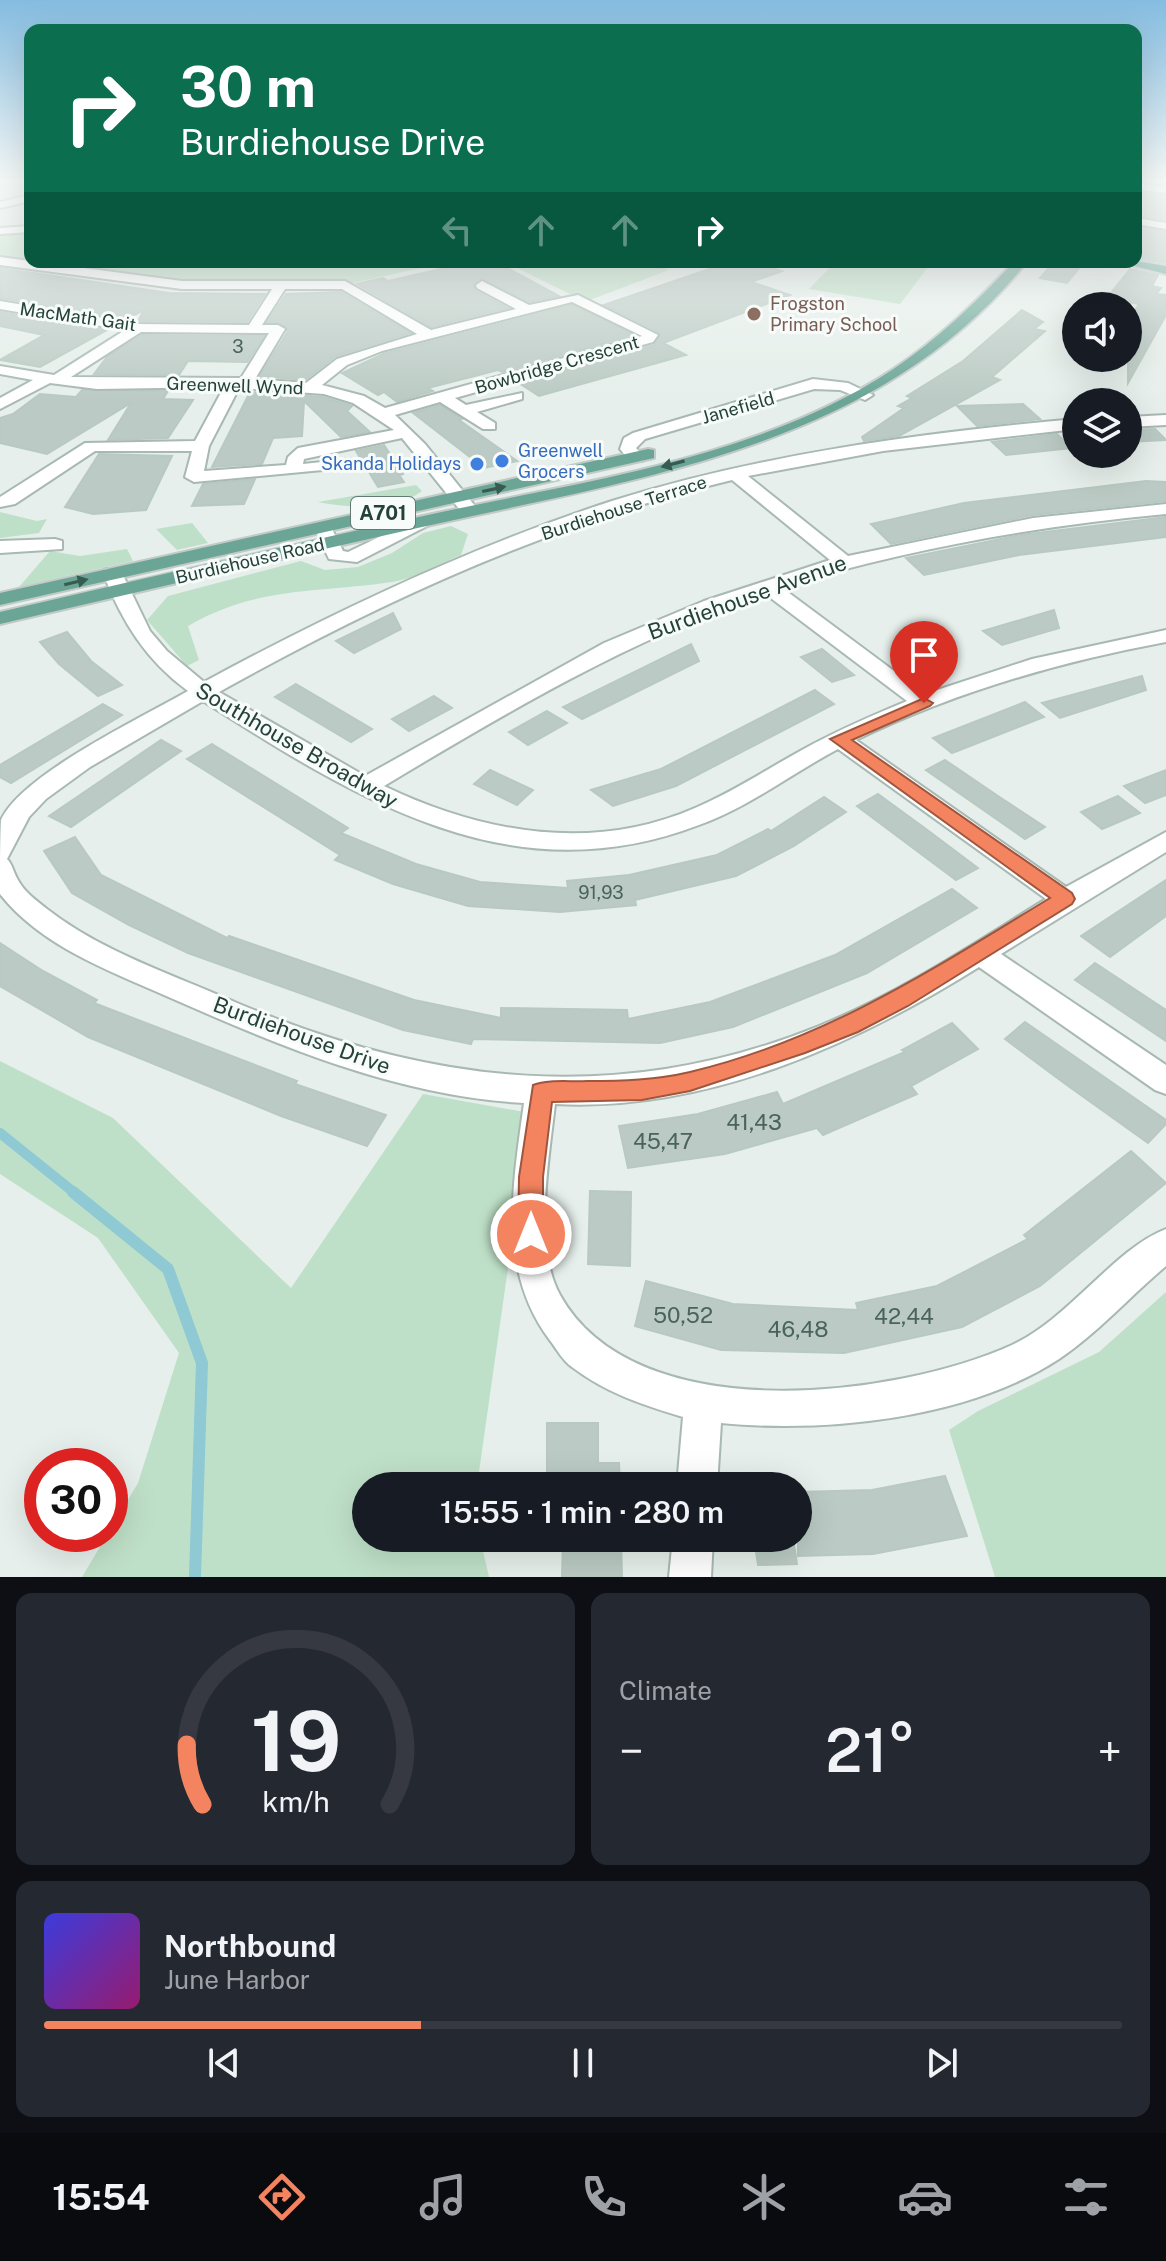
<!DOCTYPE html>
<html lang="en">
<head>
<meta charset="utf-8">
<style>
	body { margin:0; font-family:"Public Sans",sans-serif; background:#242831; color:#f1f3f6; height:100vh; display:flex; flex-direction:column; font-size:30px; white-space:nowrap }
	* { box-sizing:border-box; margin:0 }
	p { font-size:26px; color:#9ea1a6 }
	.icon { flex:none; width:44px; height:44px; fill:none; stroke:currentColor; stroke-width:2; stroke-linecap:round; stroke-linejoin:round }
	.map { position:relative; height:1577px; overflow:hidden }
	.details { display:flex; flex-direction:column; gap:16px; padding:16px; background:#0d0f14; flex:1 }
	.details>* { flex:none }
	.hud { position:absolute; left:24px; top:24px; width:1118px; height:244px; border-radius:16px; box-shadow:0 8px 32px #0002; background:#0b6e4f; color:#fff; overflow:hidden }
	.buttons { position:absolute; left:1062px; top:292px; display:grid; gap:16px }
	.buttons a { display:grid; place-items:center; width:80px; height:80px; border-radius:50%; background:#171b24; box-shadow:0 8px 32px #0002; font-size:40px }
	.speed { position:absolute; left:24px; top:1448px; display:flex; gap:16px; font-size:40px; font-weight:700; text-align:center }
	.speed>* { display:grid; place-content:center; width:104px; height:104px; border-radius:50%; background:#171b24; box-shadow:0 8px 32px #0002; line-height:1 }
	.speed .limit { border:12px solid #d22; background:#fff; color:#111 }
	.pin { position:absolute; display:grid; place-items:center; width:68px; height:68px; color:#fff; margin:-82px -34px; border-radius:50% 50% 50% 0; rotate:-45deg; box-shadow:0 0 8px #0007 }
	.pin .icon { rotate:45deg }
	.me { position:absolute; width:88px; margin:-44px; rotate:0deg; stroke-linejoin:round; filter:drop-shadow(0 0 6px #0008) }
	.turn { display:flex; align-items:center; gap:28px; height:168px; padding:0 24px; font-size:36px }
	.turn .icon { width:104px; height:104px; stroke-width:2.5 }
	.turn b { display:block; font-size:56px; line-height:68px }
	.lanes { display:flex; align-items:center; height:76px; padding:0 24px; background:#0003; justify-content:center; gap:40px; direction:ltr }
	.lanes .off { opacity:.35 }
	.big { font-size:60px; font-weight:600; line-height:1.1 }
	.details .widget { flex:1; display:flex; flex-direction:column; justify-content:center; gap:12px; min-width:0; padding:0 28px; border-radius:16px; background:#242831 }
	.details .dial { align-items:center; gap:0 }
	.dial svg { height:208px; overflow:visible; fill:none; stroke:#363941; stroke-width:7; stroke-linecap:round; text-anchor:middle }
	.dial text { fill:#f1f3f6; stroke:none }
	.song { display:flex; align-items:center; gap:24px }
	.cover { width:96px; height:96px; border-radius:12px; background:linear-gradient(135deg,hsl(240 70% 55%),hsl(320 70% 35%)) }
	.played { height:8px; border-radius:4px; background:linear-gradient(90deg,#f4845f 35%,#363941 35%) }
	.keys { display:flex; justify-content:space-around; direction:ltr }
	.heat { display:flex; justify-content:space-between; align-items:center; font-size:44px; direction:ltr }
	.details .tiles { flex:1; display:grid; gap:16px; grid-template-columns:1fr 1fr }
	.widget:last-child { grid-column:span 2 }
	.trip { position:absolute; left:352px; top:1472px; width:460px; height:80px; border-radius:40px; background:#171b24; box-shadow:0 8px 32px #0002; font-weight:600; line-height:80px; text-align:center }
	.menu { display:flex; height:128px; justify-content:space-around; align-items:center; background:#090b0e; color:#9ea1a6 }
	.menu .icon { width:56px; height:56px }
	.menu .on { color:#f4845f }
	.menu b { font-size:36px; color:#f1f3f6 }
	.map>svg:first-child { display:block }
</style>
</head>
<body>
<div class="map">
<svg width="1166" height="1577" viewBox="0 0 1166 1577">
	<rect width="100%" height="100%" fill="#e6efeb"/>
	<g fill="#bfe0c8">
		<polygon points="30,233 30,262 0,259 0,234"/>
		<polygon points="32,262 448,262 353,283 184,283"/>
		<polygon points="505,262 636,262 669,270 590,300 570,294"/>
		<polygon points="835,262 932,262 900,304 809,289"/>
		<path d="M416,485l6,6c-25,20 -75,17 -104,11z"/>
		<polygon points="0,512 37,521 47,519 39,533 0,538"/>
		<polygon points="192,523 208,543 177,550 156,529"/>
		<path d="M451,526l17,8 -7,21c-22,9 -46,24 -69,27 -75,11 -135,4 -204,44l11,34 -12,6 -40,-46 21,-24 133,-35 24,9 33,-3 34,-14 31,-20z"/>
		<polygon points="127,549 133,561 19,587 50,551 80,556"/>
		<polygon points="0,1061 113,1118 291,1288 423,1094 530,1113 477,1486 366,1486 366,1538 480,1538 489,1577 82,1577 138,1483 179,1353 98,1238 0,1174"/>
		<polygon points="1166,1292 1166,1577 995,1577 949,1430 978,1411 1099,1352"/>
	</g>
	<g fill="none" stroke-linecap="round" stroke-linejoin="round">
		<polyline stroke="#8ec9d4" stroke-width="10" points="0,1133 76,1194"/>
		<polyline stroke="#8ec9d4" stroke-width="12" points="73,1192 168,1269 202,1363 195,1577"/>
	</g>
	<g fill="#bbcac4" stroke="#b8c9c2" stroke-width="2">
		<polygon points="1136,192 1166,196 1166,220 1136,215"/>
		<polygon points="1136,227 1166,232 1166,263 1136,258"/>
		<polygon points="472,262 496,262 559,296 529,302 480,278 473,284 476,291 508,308 431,327 357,284 383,278 388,281"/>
		<polygon points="730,262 752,262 782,271 751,282 790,295 663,343 686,355 539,396 519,383 654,345 659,332 604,305"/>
		<polygon points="1054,262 1084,262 1067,283 1040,278"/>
		<polygon points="0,268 169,293 265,294 247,322 138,321 144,310 127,319 0,298"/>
		<polygon points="1130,269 1158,275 1152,286 1161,288 1156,294 1166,295 1166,315 1128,383 1128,338 1140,319 1131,317 1139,304 1107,298"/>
		<polygon points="341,292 410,333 336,356 305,380 260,376 288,331 279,322 267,322 286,294"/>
		<polygon points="572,305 634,335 502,372 498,370 428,388 433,391 397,402 384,392 378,395 342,373 383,354"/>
		<polygon points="1022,310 1043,322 1034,329 1045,331 992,377 1000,380 899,436 864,441 862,437 904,408 898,406 912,398 907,396 963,361"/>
		<polygon points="0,312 107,330 40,367 0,360 44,335 0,326"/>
		<polygon points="142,335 253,336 264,336 247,362 188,361 179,375 94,374 107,357"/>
		<polygon points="82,390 168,391 163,399 193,400 168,438 108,440 131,403 47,454 0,443 0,418 13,414 40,394 76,397"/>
		<polygon points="250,392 323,397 352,406 347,411 370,432 341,437 304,401 302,436 273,438 262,464 212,467"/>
		<polygon points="1023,404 1040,419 977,426 957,406"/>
		<polygon points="440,405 462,419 459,420 517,461 484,468 413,413"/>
		<polygon points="1155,429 1166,440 1128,442 1128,430"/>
		<polygon points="1057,434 1072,448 1006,455 992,442"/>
		<polygon points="384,445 403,474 399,475 404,482 378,487 356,451"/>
		<polygon points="99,454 172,456 146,510 93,514 65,507"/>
		<polygon points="255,479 244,504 192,506 203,484"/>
		<polygon points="1146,481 1166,482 1166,501 1032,515 891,544 871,524 964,503"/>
		<polygon points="1166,517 1166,537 1019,555 924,575 906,558 1021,535"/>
		<polygon points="1054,610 1059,628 1002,645 983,631"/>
		<polygon points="393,613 401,629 354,653 336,641"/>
		<polygon points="67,632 91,661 122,685 98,696 59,664 40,642"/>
		<polygon points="691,644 699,661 582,719 563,707"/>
		<polygon points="822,649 854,675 832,682 801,657"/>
		<polygon points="1142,676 1146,690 1060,718 1042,703"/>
		<polygon points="296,684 335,707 372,729 351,742 275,697"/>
		<polygon points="815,690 834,704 676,786 613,806 591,790 661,769"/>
		<polygon points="434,696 452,708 409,731 392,719"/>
		<polygon points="1025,702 1044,717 952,753 933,738"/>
		<polygon points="103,704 122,715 11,783 0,777 0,765"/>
		<polygon points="547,711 567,723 528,745 509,732"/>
		<polygon points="161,740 181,751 71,827 49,816"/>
		<polygon points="212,744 348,828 341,833 416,864 480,882 568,888 567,881 629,875 717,855 768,829 771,831 824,797 846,812 794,846 736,876 635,900 636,905 560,912 468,906 393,884 335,860 340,855 187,759"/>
		<polygon points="945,760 998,796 1045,827 1025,839 926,770"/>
		<polygon points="490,770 533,790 517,805 474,784"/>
		<polygon points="1166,770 1166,795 1145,803 1124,786"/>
		<polygon points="878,794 926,829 978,868 956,880 857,806"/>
		<polygon points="1118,796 1140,813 1102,829 1081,812"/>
		<polygon points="75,837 101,875 227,938 229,936 414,1000 501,1018 501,1008 627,1010 628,1019 710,1002 835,955 952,889 977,908 867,973 733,1027 660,1043 473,1039 471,1044 403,1030 188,953 129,925 72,893 44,851"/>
		<polygon points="1166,880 1166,916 1110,957 1081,936"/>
		<polygon points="0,943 43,971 97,1000 94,1003 297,1081 295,1084 386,1115 367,1146 281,1116 88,1037 0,986"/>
		<polygon points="1095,963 1166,1010 1166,1041 1075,980"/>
		<polygon points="1025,1022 1166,1120 1166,1124 1148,1143 1064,1083 1005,1039"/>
		<polygon points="952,1023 978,1049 911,1086 917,1094 823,1135 817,1128 725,1154 628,1168 619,1126 698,1114 777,1092 783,1104 905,1052 902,1050"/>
		<polygon points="1131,1151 1166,1183 1040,1286 962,1327 844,1353 721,1350 635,1326 646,1281 733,1304 858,1310 856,1303 937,1286 1028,1239 1024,1235"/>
		<polygon points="590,1191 631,1192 630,1266 588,1264"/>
		<polygon points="547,1423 598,1423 598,1463 619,1463 620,1486 563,1486 563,1474 547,1475"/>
		<polygon points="945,1476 967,1536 873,1554 798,1556 798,1492 872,1490"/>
		<polygon points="563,1538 621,1538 622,1577 562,1577"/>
		<polygon points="754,1538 793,1538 797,1564 758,1565"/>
	</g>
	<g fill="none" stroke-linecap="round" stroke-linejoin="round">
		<g stroke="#a8b8b2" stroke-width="4">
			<g id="minor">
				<polygon points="1136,183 1166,187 1166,193 1136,189"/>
				<polygon points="30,195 30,201 0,208 0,202"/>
				<polygon points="1136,218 1166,223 1166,229 1136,224"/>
				<polygon points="30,226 30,232 0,234 0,228"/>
				<path d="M0,257l182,24h163l86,49 85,-21 -39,-21 -1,-3 6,-4 47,24 49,-10 80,40 -5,7 -198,56 11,7 56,-12v6l-45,13 18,11v6h-12l-43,-27 -45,13 30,29 54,67 -3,4h-12l-62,-77 -98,21 -1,5 47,-5 2,4 -8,5 -150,14 -9,-5 7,-26h-97l-80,53 -15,3v-10l85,-54 110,-2 29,-54 -127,2 -47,-6 -50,26v-11l33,-18 -33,-6v-8l54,9 71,-45 -125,-21v-8l138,23 111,1 23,-36h-90l-182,-24zM285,289h57l75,45 -80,25 -31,24 -51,-4 30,-50 -7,-4h-16zM572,302l70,34 -257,72 -21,-12 -42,-11 25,-20 35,-14zM141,332l112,1h16l-28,45 -170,-1zM239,388l85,6 29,9 41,27 -96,18 -10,9 -2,8 -82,6 5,-25z"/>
				<path d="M640,262h45c-10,6 -35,6 -45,0z"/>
				<polygon points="813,379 848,383 873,395 865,400 840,390 814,389 645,439 636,448 644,457 642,461 630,461 620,449 624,438 633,433"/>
				<polygon points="1166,415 1166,425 1128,427 1128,417"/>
				<path d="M1076,419v10l-193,22 -135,25 100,80 185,-38 133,-14v10c-131,12 -258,35 -385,73l144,107 107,-35 134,-29v12c-108,20 -211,50 -310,98l210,147 100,-55v20l-165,102 165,111v29l-11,-4 -176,-123c-125,78 -273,145 -424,137 -6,54 -22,142 5,191 75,135 335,103 452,50 58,-27 102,-96 154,-116v37c-36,30 -67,66 -107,93 -92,60 -232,74 -338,64l-4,63h-40l6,-69c-40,-12 -77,-24 -111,-50 -9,-6 -16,-19 -23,-28 -52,-70 -36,-156 -25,-236 -127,-7 -244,-57 -360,-108 -57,-25 -124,-50 -164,-101 0,-17 0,-59 1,-74 21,-46 142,-103 187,-129 -42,-31 -66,-69 -85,-118l3,-4h14l30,62 17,20 37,31c131,-71 266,-135 408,-181 150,-47 308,-68 464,-82zM732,480l98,80 -126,41 -100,42 -239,133 -146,-84c163,-91 331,-168 513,-212zM764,593l143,108c-36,15 -71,30 -105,49 -35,19 -69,42 -107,58 -103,45 -213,25 -311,-22 123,-74 244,-145 380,-193zM203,701c154,98 308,196 496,124 50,-18 92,-51 139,-76l208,150c-73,45 -146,94 -227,127 -199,81 -388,59 -582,-23 -63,-28 -135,-51 -190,-94 -10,-8 -23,-17 -29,-29 -5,-8 -5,-15 -11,-21l22,-42 17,-18 44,-32z"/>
				<polygon points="423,516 429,517 429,525 357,562 329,559 314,527 317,523 329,523 343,551 348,552"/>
				<polygon points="55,539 62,541 62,549 0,553 0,541"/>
				<polygon points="673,1538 713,1538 711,1577 669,1577"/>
			</g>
		</g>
		<g stroke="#c2cac8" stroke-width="4">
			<g id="major">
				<polygon points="1136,261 1166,266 1166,274 1118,262"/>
				<path d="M1014,262h13c-150,187 -394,217 -614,267 -138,31 -275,63 -413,95v-12c138,-32 276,-64 414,-94 160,-36 338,-56 478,-148 46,-31 84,-68 122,-108z"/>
				<polygon points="648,449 654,450 654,458 0,605 0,593"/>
			</g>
		</g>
		<use href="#minor" fill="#fff" fill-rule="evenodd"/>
		<use href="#major" fill="#6aa596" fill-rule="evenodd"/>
	</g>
	<defs><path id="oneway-solid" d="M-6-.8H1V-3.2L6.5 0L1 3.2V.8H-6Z" transform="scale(2)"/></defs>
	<g fill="#365b51">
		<use href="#oneway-solid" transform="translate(673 464) rotate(165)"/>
		<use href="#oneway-solid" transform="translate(494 489) rotate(-12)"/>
		<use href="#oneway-solid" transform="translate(76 582) rotate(-13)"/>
	</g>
	<linearGradient id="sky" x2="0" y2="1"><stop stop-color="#84bce0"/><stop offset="0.45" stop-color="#f4f8f6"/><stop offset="1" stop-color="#f4f8f6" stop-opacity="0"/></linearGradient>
	<rect width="1166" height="401" fill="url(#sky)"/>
	<path fill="#f4845f" stroke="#9f563e" stroke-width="2" d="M924,698l9,5 -3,3 -78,34 220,153 3,6 -3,5 -164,102 -50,26 -53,21 -115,38 -48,9 -90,2 -9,75v57l-3,9 -9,3 -9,-3 -4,-9 1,-57 14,-92c16,-6 36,-3 54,-4 35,0 69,-1 103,-9 135,-32 243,-103 360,-174l-220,-159z"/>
	<circle fill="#8d6e63" stroke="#f7fbf9" stroke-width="3" cx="754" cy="314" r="8"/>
	<g fill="#3f7fe0" stroke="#f7fbf9" stroke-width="3">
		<circle cx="502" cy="461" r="8"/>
		<circle cx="477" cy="464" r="8"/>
	</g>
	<g text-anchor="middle" stroke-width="6" stroke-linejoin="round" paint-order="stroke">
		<g font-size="18" fill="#785e54" stroke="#f7fbf9" text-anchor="start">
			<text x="770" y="310">Frogston<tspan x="770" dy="21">Primary School</tspan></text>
		</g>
		<g font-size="18" fill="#24423a" stroke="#f7fbf9">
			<text transform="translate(78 317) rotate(8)" y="6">MacMath Gait</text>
			<text transform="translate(557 365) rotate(-16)" y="6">Bowbridge Crescent</text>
			<text transform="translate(235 386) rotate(2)" y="6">Greenwell Wynd</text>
			<text transform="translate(738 408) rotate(-16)" y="6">Janefield</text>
			<text transform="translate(624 508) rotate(-18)" y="6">Burdiehouse Terrace</text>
			<text transform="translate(250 561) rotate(-13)" y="6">Burdiehouse Road</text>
		</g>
		<g font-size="18" fill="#4a645c">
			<text x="238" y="353">3</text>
			<text x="601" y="899">91,93</text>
		</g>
		<g font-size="18" fill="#366cbe" stroke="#f7fbf9" text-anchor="start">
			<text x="518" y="457">Greenwell<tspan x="518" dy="21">Grocers</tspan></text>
			<text x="461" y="470" text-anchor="end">Skanda Holidays</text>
		</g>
		<rect fill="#f7fbf9" stroke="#637a73" stroke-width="2" x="351" y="497" width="64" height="32" rx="6"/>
		<g font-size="20" font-weight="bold" fill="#24423a">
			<text x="383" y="520">A701</text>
		</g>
		<g font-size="22" fill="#24423a" stroke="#f7fbf9">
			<text transform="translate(747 597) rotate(-20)" y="8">Burdiehouse Avenue</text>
			<text transform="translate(297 745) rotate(30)" y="8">Southhouse Broadway</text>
			<text transform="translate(302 1035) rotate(20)" y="8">Burdiehouse Drive</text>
		</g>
		<g font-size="22" fill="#4a645c">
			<text x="754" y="1130">41,43</text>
			<text x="663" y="1149">45,47</text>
			<text x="683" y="1323">50,52</text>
			<text x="904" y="1324">42,44</text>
			<text x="798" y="1337">46,48</text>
		</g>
	</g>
</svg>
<div class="buttons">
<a><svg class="icon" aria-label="sound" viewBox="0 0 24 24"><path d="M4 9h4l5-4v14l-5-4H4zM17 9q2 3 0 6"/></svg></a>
<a><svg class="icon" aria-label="layers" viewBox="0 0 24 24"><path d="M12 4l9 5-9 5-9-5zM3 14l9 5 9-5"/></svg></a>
</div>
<div class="speed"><div class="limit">30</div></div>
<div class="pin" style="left:924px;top:703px;background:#d93025"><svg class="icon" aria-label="arrive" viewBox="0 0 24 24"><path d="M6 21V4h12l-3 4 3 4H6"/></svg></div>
<svg class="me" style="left:531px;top:1234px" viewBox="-20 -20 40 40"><circle r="17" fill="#f4845f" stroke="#fff" stroke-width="3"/><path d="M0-11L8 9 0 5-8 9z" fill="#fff"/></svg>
<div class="trip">15:55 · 1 min · 280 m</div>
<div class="hud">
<div class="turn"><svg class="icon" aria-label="right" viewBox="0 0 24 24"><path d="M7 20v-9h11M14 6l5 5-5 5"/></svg><div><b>30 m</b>Burdiehouse Drive</div></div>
<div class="lanes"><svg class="icon off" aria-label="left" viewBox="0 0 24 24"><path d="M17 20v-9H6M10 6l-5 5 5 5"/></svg><svg class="icon off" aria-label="ahead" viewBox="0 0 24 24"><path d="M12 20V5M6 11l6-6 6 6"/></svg><svg class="icon off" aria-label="ahead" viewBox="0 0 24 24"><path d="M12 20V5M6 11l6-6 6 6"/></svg><svg class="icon" aria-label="right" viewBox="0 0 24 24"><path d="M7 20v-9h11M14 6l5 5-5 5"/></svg></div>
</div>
</div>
<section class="details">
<div class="tiles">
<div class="widget dial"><svg viewBox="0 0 100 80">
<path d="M14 69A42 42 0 1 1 86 69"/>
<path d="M14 69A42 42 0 0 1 8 46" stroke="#f4845f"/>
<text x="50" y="56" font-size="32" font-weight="700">19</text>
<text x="50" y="72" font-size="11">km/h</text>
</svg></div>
<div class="widget"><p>Climate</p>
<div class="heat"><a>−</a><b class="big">21°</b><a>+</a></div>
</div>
<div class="widget">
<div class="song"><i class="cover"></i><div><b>Northbound</b><p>June Harbor</p></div></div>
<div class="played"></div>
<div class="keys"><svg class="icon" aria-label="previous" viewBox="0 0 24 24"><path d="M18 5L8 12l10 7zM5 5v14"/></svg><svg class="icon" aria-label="pause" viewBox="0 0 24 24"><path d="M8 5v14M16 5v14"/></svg><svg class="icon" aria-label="next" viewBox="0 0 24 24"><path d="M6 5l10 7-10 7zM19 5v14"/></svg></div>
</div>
</div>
</section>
<nav class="menu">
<b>15:54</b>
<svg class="icon on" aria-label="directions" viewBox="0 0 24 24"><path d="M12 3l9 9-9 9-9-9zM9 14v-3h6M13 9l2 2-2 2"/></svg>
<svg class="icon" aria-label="music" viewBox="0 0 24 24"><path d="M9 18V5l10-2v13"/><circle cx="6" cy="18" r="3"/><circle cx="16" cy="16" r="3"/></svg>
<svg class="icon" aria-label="phone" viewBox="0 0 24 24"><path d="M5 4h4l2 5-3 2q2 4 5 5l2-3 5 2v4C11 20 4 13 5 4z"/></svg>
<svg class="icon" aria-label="climate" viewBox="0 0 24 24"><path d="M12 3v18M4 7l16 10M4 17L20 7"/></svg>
<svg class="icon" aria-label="car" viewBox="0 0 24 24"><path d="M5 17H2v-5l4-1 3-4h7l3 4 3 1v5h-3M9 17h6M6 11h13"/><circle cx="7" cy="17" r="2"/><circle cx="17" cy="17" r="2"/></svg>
<svg class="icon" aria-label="filters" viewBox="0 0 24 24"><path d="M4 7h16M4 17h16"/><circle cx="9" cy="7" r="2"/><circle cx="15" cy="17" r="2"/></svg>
</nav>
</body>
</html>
